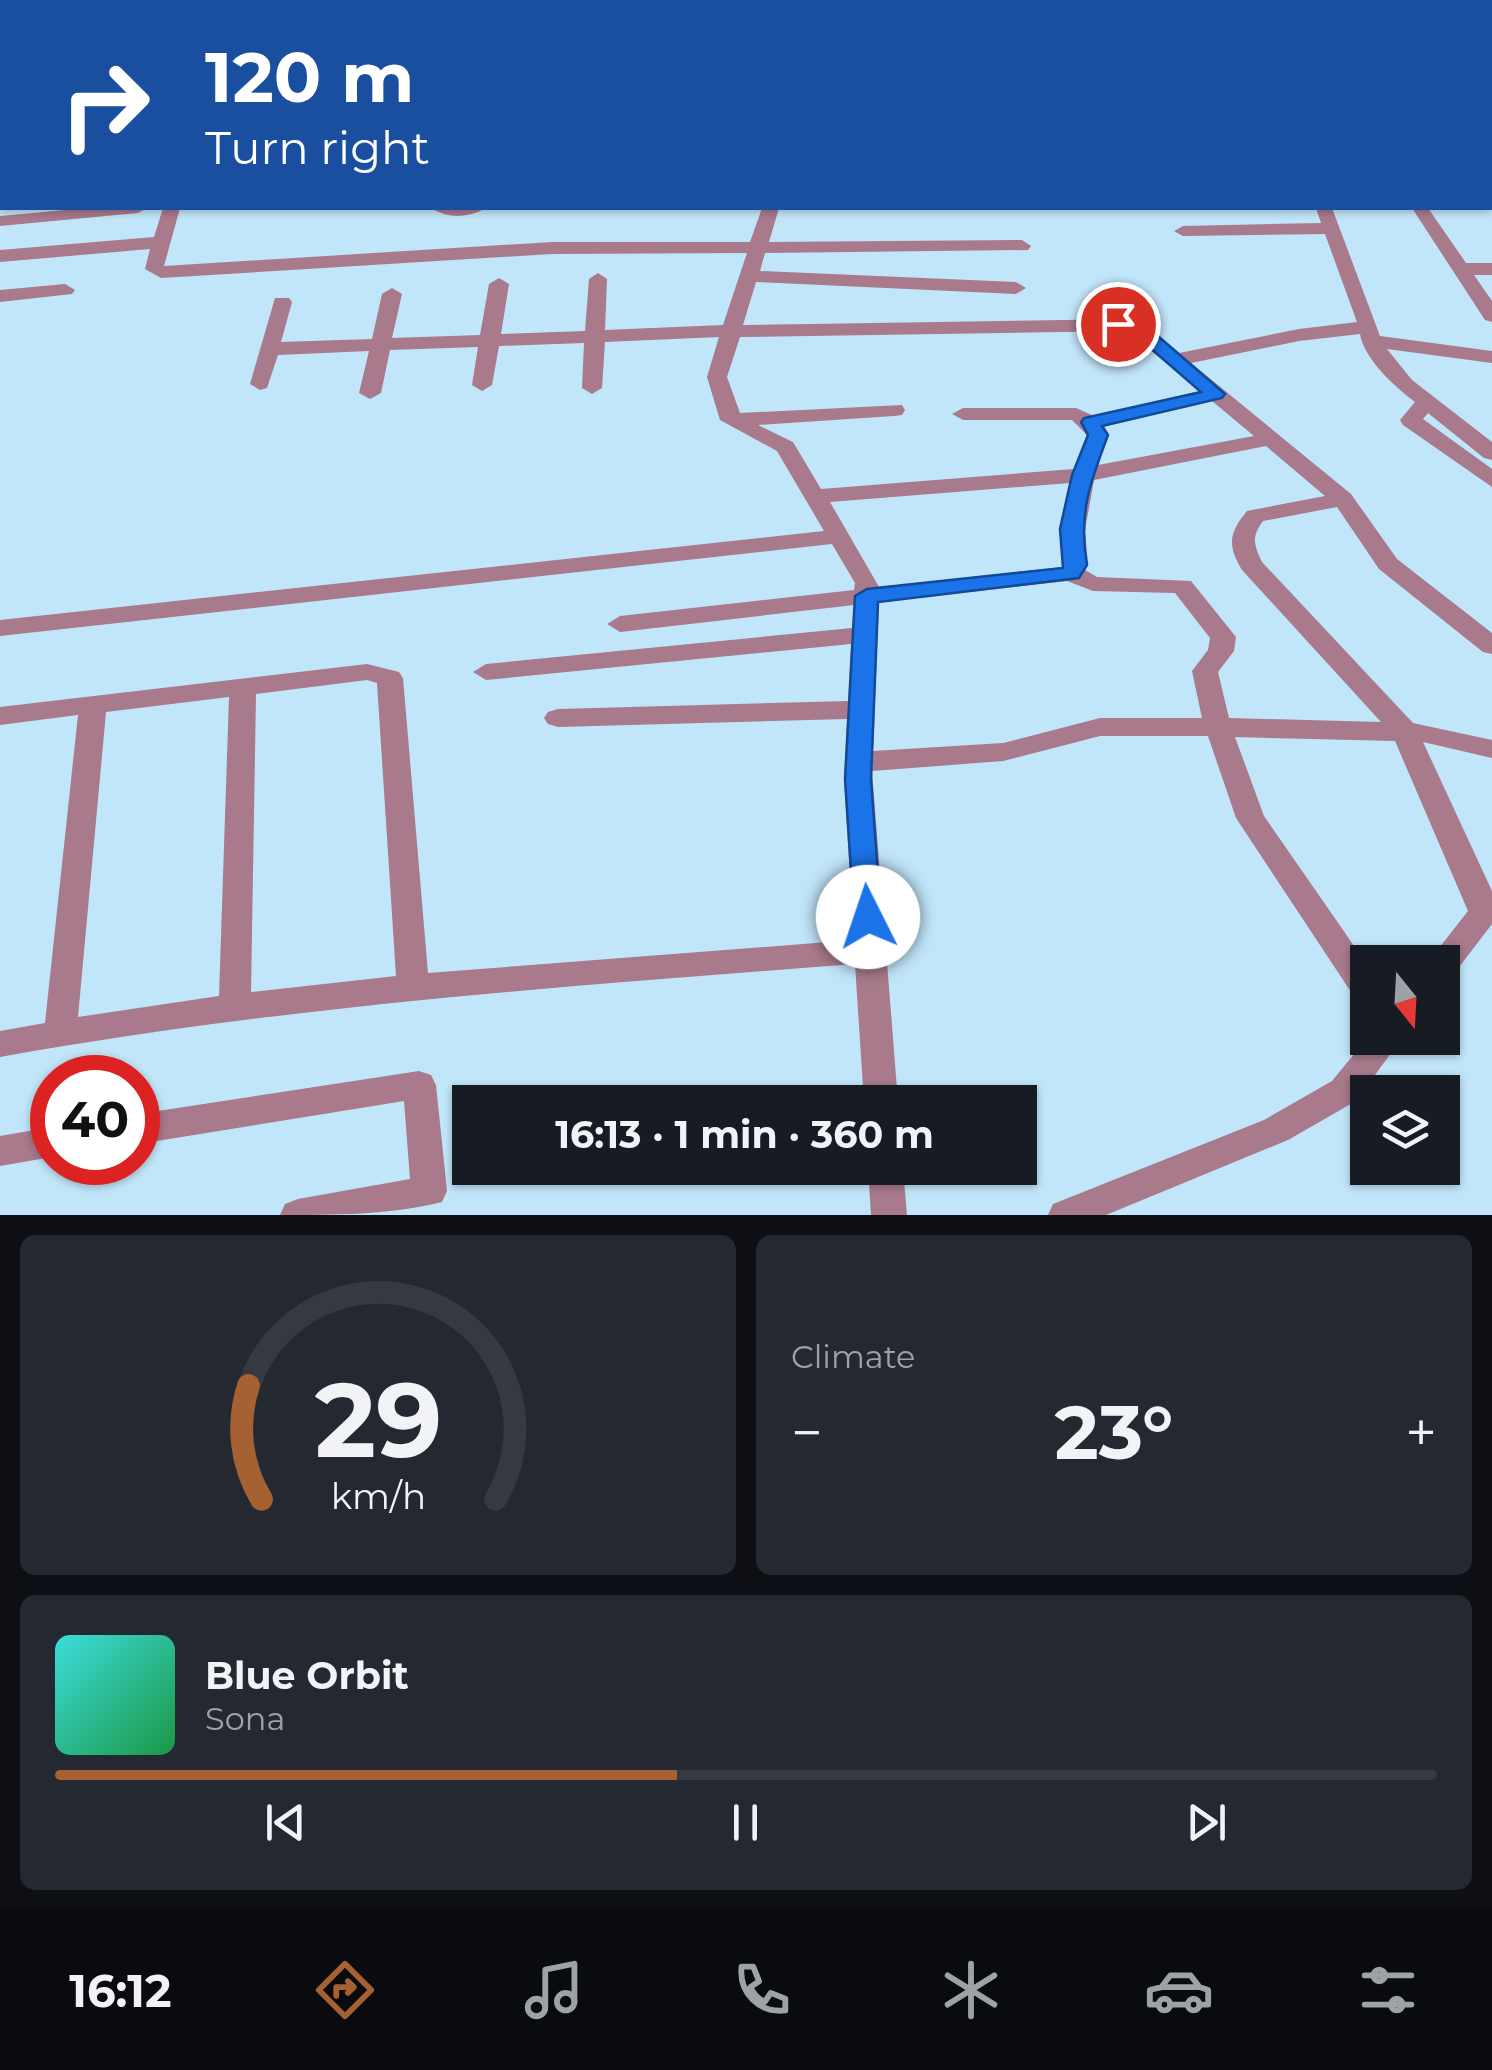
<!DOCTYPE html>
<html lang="en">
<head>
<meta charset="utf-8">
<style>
	body { margin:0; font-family:Montserrat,sans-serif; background:#242831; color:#f1f3f6; height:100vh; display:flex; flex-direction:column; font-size:38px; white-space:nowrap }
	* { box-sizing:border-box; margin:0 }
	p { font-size:32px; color:#9ea1a6 }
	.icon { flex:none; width:55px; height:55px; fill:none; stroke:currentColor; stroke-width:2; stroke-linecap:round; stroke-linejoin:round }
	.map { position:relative; height:1215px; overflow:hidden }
	.side { display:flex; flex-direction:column; gap:20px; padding:20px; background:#0d0f14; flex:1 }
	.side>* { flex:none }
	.hud { position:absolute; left:0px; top:0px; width:1492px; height:210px; box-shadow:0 2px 8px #0004; background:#1a4fa0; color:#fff; overflow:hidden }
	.needle { width:65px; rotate:162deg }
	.tools { position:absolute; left:1350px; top:945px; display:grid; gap:20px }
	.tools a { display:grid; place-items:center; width:110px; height:110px; border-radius:0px; background:#171b24; box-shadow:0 2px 8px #0004; font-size:50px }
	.speed { position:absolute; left:30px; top:1055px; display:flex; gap:20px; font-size:50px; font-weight:700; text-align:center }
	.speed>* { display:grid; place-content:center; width:130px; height:130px; border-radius:50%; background:#171b24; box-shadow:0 2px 8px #0004; line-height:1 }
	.speed .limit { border:15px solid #d22; background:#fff; color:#111 }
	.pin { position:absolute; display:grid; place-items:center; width:85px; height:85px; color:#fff; margin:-42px; border:5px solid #fff; border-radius:50%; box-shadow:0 2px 10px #0007 }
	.me { position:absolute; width:110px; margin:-55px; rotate:356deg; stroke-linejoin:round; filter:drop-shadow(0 0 8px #0008) }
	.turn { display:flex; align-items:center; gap:35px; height:210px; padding:0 40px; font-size:45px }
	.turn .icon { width:130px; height:130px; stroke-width:2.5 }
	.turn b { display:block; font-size:70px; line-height:85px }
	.big { font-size:75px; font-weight:700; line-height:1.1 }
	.side .tile { flex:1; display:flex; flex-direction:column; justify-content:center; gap:15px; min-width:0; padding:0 35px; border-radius:15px; background:#242831 }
	.side .dial { align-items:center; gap:0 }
	.dial svg { height:260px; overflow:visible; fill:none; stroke:#363941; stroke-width:7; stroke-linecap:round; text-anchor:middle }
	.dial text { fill:#f1f3f6; stroke:none }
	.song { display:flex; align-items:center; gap:30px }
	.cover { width:120px; height:120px; border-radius:15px; background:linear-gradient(135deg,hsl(180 70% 55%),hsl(140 70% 35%)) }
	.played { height:10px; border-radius:5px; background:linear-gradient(90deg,#a56131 45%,#363941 45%) }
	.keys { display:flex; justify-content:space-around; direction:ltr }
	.heat { display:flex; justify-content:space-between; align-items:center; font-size:55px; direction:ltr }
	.side .tiles { flex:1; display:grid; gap:20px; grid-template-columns:1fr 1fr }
	.tile:last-child { grid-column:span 2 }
	.trip { position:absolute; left:452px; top:1085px; width:585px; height:100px; border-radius:0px; background:#171b24; box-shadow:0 2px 8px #0004; font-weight:700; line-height:100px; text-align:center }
	.menu { display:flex; height:160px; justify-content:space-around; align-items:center; background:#090b0e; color:#9ea1a6 }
	.menu .icon { width:70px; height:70px }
	.menu .current { color:#a56131 }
	.menu b { font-size:45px; color:#f1f3f6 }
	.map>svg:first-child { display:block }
</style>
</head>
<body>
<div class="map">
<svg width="1492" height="1215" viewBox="0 0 1492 1215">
	<rect width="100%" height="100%" fill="#c1e5f9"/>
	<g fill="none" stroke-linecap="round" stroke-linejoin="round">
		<g fill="#a87a8c" fill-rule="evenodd">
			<polygon points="1,0 17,0 2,5"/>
			<polygon points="232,0 251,0 252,2 231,2"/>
			<polygon points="414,0 429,0 430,2 416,2"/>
			<polygon points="673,0 688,0 689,2 675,2"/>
			<polygon points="980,0 995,0 996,2 982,2"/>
			<polygon points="1313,0 1327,0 1328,2 1314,2"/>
			<rect x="0" y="27" width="2" height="8"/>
			<polygon points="87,208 147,208 138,213 0,226 0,216"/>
			<path d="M163,208h17l-16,58 388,-24h198l12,-34h17l-10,34 253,-2 9,6 -3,4 -263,3 -5,18 256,11 10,6 -10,6 -260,-12 -13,43 386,-6 15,5 35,29 120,-24 58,-7 -32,-88 -142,2 -9,-5 9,-5 138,-3 -5,-15h16l48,128 112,15v12l-105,-14 25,31 80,62v18l-8,-2 -56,-45 -5,6 69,50v18l-89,-62 -3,-5 15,-18c-20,-15 -51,-43 -55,-68l-61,7 -108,22 160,131 46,65 95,74v21l-9,-2 -104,-83 -42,-62 -74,14c-12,16 -9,24 -1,41l151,161 79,17v18l-69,-16 69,149v33l-39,51 -11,3v-16h-14l40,-51 -73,-170 -160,-4 29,79 104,150v38l-11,-3 -121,-183 -28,-82h-108l-97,25 -131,10 26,331h-34l-9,-138c-286,22 -572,42 -855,93v-26l45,-8 33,-308 -78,10v-18l367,-43 32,8 4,6 25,295 426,-33 -10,-161 3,-60 -289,8 -10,-3 -4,-6 4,-6 10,-3 290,-8 3,-57 -365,36 -13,-8 13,-8 366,-36 2,-23 -234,27 -13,-8 13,-8 234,-26 1,-7 -23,-39 -832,92v-16l824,-89 -47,-80 -57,-31 -13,-43 12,-40 -114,5 -3,46 -10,6 -10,-6 2,-45 -85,3 -7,39 -10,6 -10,-6 6,-38 -88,3 -9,43 -11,6 -11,-6 10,-42 -91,4 -11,33 -7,2 -10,-6 25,-86h14l3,4 -11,40 91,-3 10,-45 10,-6 10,6 -10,44 88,-3 9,-51 10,-6 10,6 -8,50 84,-3 4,-52 9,-6 9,6 -2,51 118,-5 24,-72 -195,1 -391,24 -16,-9 5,-20 -150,13v-12l154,-13zM1127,331l73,60 -106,25 -18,-8h-113l-11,6 11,6h109l15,15 -13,34 -253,20 -28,-47 -35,-17 136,-9 8,-1 3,-5 -3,-5 -162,8 -13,-36 13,-40zM1212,401l42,35 -156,29 11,-30 -5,-9zM1266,446l59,50 -78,15c-18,22 -20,34 -5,59l139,152 -152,-4 -11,-46 16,-21 2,-14 -45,-56 -94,-4 -12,-7 3,-5 -3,-35 9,-50zM1070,483l-7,31v53l-184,20 -49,-85zM1067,581l26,10 82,2 35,45 -2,12 -16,21 10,47h-102l-97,25 -130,8 6,-149zM367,680l10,3 19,293 -145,16 5,-298zM229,697l-10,299 -141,21 28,-305z"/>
			<path d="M432,208h53c-14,10 -39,11 -53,0z"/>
			<polygon points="1412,208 1428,208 1466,263 1492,263 1492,275 1474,275 1492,301 1492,322 1485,320"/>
			<polygon points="65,284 75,290 72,294 0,302 0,290"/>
			<polygon points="1368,1037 1402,1038 1356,1101 1288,1140 1106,1215 1048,1215 1053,1204 1264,1120 1332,1081"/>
			<path d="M419,1071l12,4 5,10 11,106 -5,11c-52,13 -108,13 -162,13l5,-11 13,-5 112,-20 -6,-78 -266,43v-30z"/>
			<polygon points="52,1127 52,1157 0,1166 0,1136"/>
			<polygon points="868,1168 903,1168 907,1215 871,1215"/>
		</g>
	</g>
	<path fill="#1a73e8" stroke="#114b97" stroke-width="2.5" d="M1118,319l26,5 81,70 -3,4 -120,28 6,9c-18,48 -30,79 -21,130l-8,13 -201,24 -7,177 10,138 -4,7 -9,3 -10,-3 -4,-7 -9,-138 10,-183 12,-7 196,-21 -3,-39 12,-54 16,-40 -7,-13 3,-4 117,-26 -69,-60 -20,-4 -3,-4z"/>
</svg>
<div class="tools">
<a><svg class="needle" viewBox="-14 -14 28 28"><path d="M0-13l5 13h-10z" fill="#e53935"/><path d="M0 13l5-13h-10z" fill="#9ea1a6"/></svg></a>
<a><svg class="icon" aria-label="layers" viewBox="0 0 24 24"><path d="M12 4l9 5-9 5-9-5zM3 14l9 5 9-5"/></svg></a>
</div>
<div class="speed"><div class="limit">40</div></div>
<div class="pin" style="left:1118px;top:324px;background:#d93025"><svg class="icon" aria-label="arrive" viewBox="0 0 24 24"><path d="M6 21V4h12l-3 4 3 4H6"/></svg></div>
<svg class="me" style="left:868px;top:917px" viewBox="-20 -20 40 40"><circle r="19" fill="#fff"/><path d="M0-13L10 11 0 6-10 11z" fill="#1a73e8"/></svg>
<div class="trip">16:13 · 1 min · 360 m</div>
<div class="hud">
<div class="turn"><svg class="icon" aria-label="right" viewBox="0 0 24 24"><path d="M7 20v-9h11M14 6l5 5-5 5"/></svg><div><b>120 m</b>Turn right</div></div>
</div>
</div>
<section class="side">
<div class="tiles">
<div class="tile dial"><svg viewBox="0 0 100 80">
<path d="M14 69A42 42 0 1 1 86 69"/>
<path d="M14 69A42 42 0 0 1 10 34" stroke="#a56131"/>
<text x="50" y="56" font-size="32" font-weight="700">29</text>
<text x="50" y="72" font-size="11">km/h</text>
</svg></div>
<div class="tile"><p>Climate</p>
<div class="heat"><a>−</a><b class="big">23°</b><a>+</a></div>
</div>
<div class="tile">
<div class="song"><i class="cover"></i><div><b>Blue Orbit</b><p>Sona</p></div></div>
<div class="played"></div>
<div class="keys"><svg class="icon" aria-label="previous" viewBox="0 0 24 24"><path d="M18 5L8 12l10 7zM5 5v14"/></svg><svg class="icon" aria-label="pause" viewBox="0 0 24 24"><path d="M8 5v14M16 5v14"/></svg><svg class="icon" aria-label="next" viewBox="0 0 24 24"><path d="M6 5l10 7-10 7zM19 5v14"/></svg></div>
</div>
</div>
</section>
<nav class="menu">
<b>16:12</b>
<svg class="icon current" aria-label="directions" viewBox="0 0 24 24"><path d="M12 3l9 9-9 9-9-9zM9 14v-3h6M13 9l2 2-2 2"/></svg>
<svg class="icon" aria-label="music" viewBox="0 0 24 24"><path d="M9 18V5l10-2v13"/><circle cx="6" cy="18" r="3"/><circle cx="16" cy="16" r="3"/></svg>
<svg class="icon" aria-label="phone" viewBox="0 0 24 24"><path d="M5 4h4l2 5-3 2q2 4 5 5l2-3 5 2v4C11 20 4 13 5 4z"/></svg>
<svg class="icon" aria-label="climate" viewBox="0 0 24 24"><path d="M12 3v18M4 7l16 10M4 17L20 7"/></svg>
<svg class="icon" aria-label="car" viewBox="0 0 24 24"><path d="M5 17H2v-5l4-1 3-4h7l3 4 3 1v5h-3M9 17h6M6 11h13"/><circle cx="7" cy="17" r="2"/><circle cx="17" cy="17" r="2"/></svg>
<svg class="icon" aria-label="filters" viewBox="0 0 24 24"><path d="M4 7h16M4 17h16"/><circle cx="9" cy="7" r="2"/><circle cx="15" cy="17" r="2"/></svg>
</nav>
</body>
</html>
